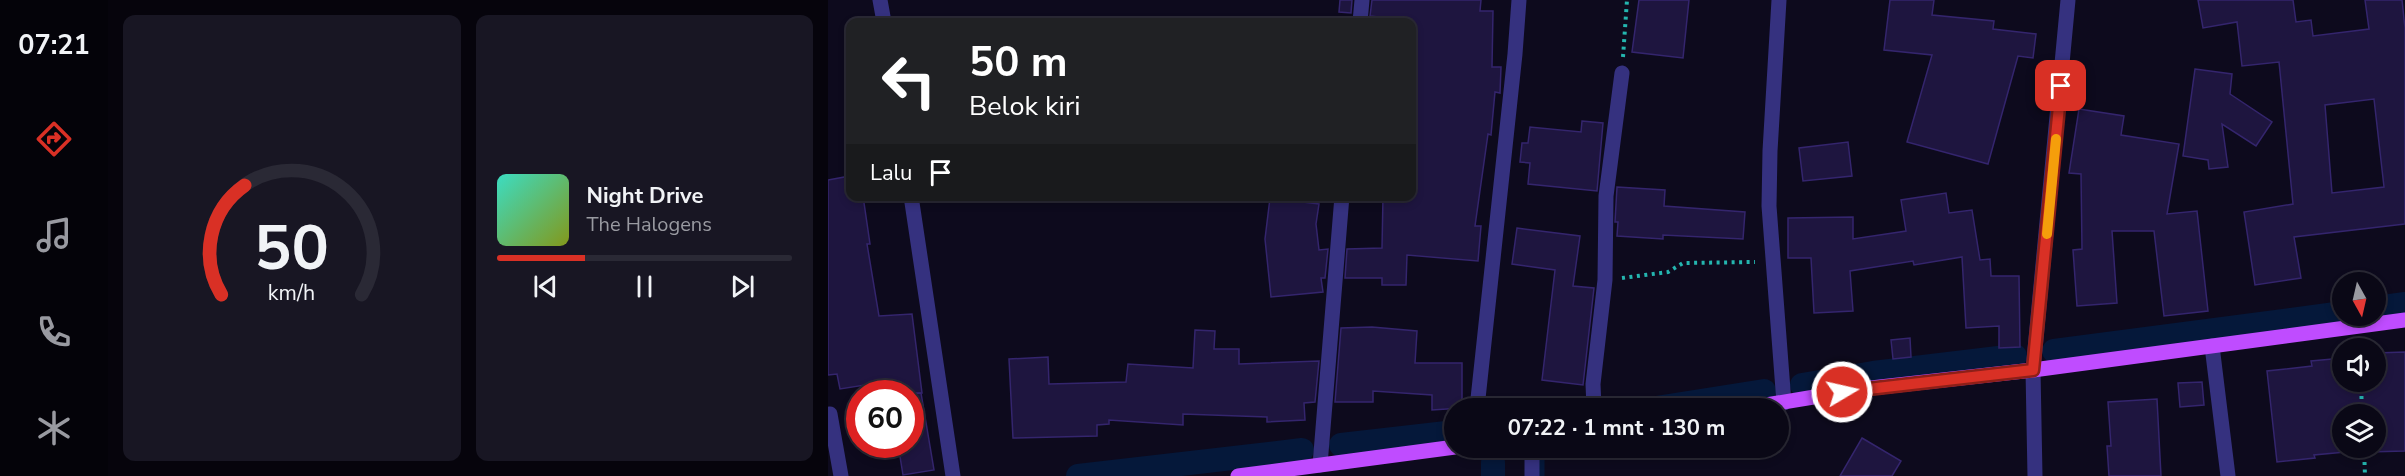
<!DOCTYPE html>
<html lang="id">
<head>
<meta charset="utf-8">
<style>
	body { margin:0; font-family:"Nunito Sans",sans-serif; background:#181623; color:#f1f3f6; height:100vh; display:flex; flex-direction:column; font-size:22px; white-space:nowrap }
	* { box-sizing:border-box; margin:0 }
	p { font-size:20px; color:#999aa1 }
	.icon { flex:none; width:33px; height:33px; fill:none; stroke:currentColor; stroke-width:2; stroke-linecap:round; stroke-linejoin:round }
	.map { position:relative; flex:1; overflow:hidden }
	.panel { display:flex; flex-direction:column; gap:15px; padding:15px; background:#06040c; width:720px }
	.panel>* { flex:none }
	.top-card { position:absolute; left:18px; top:18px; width:570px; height:183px; border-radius:12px; box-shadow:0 3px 9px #0003,0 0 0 2px #2a2935; background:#202124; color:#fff; overflow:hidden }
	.needle { width:39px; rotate:172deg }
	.controls { position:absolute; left:1504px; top:272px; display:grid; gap:12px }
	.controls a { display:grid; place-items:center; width:54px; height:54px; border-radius:50%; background:#0a0816; box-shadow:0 3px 9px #0003,0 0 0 2px #2a2935; font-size:30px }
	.speed { position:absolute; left:18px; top:380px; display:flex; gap:12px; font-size:30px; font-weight:700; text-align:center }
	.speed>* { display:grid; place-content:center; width:78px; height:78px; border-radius:50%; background:#0a0816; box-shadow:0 3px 9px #0003,0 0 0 2px #2a2935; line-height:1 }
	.speed .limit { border:9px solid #d22; background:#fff; color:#111 }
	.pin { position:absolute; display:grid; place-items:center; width:51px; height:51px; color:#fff; margin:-26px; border-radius:12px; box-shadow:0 3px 9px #0006 }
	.me { position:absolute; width:66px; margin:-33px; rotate:81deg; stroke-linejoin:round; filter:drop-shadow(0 0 4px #0008) }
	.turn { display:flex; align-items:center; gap:21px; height:126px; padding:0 24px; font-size:27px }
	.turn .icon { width:78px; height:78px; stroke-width:2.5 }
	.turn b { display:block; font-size:42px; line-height:51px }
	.then { display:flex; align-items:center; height:57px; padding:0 24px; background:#0003; gap:12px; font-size:22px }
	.panel .card { flex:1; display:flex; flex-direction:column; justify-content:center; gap:9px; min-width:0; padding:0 21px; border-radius:12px; background:#181623 }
	.panel .dial { align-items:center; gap:0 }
	.dial svg { height:156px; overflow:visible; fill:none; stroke:#2a2935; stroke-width:7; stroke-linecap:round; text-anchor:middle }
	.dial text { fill:#f1f3f6; stroke:none }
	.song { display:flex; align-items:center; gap:18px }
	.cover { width:72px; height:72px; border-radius:9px; background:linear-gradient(135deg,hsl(170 70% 55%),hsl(70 70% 35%)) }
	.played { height:6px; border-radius:3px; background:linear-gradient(90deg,#d93025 30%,#2a2935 30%) }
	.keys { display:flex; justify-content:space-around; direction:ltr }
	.panel .tiles { flex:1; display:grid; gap:15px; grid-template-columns:repeat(2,1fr) }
	.trip { position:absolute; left:616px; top:398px; width:345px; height:60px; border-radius:30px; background:#0a0816; box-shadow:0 3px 9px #0003,0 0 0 2px #2a2935; font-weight:700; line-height:60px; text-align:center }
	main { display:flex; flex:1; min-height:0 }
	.tab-bar { display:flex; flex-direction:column; width:108px; justify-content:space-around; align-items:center; background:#040309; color:#999aa1 }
	.tab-bar .icon { width:42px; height:42px }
	.tab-bar .on { color:#d93025 }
	.tab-bar b { font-size:27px; color:#f1f3f6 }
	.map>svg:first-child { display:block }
</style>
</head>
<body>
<main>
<nav class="tab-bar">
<b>07:21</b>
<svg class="icon on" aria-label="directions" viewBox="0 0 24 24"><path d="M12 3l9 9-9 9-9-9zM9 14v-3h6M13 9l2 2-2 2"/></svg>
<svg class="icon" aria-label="music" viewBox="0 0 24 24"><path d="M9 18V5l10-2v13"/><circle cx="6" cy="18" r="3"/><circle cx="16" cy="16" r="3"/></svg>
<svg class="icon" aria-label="phone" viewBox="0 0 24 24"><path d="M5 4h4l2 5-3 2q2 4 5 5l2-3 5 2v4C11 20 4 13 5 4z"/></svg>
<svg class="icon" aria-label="climate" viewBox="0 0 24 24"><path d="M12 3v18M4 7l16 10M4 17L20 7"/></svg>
</nav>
<section class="panel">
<div class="tiles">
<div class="card dial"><svg viewBox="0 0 100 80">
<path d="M14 69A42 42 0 1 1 86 69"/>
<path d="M14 69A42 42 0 0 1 26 13" stroke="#d93025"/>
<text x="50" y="56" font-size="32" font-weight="700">50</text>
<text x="50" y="72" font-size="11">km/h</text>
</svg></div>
<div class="card">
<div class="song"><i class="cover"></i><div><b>Night Drive</b><p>The Halogens</p></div></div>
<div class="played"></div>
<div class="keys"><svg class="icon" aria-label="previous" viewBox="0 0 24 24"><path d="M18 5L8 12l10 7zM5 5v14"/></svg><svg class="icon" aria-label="pause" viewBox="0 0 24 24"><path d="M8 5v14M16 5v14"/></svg><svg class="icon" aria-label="next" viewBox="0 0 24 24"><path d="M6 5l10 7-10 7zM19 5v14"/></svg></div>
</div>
</div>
</section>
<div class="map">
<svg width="1577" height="476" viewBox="0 0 1577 476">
	<rect width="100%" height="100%" fill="#0d0a1d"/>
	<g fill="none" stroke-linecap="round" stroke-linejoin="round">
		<polyline stroke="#05183a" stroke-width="7" points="713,476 713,457"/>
		<g stroke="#05183a" stroke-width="24">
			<polyline points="1548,308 1577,304"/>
			<polyline points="1226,351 1515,313"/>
			<polyline points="974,385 1045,373 1187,356"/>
			<polyline points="828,408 936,391"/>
			<polyline points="513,445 627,432"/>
			<polyline points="250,476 474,450"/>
			<polyline points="665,476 665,463"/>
		</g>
	</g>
	<g fill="#1e153f" stroke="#34256d" stroke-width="1.5" fill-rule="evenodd">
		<polygon points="512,0 524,0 523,13 511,12"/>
		<polygon points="544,0 653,0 652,11 665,11 664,67 673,67 672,93 667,92 663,135 660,134 647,226 653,226 650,261 579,255 578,285 554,285 554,278 517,278 519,249 554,248 555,196 584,196 584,21 542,16"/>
		<polygon points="811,0 861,0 855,58 804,52"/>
		<polygon points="1062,0 1106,0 1104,15 1166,21 1165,29 1208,34 1205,58 1190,56 1160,164 1079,142 1104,55 1056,50"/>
		<path d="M1370,0h95l3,22 15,-2 2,16 56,-7 -4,-29h37l3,28v196l-111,13 7,41 -46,7 -11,-73 49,-8 -14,-142 -37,4 -5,-44 -34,6zM1546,99l10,88 -52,6 -7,-88z"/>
		<polygon points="1367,69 1404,74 1402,94 1444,122 1428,146 1394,124 1400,167 1381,169 1380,160 1355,156"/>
		<polygon points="1251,109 1296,116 1293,135 1351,144 1339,214 1369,211 1380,311 1336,316 1326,231 1284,231 1289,303 1249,306 1245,250 1254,249 1253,174 1241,173"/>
		<polygon points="754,121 775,123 769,191 700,184 702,163 692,162 694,143 700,143 702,127 753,132"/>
		<polygon points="1020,142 1024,176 975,181 971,148"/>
		<polygon points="22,176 22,196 35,196 42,244 39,244 51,316 84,314 94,393 64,393 62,381 12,389 9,374 0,375 0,180"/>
		<polygon points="789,187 837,190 836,206 917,212 915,239 835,235 835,239 789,236 790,222 787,222"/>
		<polygon points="1118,193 1121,213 1144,210 1152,260 1162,259 1163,276 1191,276 1192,347 1171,348 1171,326 1138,328 1134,257 1086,265 1085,261 1022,271 1025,311 986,313 983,258 960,258 960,218 1025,217 1025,239 1078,231 1073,200"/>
		<polygon points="442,198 491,204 488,224 491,250 500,249 497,278 493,278 495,292 443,297 437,239"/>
		<polygon points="689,228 752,236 745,286 766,288 755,385 714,380 727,270 684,264"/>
		<polygon points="544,327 589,331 587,363 634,363 634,408 604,410 604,395 545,391 545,402 507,402 513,328"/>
		<polygon points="367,330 387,331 386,349 411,349 411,364 491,361 487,402 476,403 477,420 439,422 439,417 355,414 355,425 281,420 281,424 269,425 269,436 185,438 181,359 220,357 221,384 298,382 300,364 365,368"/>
		<polygon points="1082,338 1083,357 1065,359 1063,340"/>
		<path d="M1577,352v99l-37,1 -1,-2 -53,5 1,3 -38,4 -10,-91 45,-5 -1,-5 32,-3v23h33v-28zM1515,414h33v33h-33z"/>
		<polygon points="1374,382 1376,405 1352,407 1350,383"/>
		<polygon points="93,393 106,470 75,475 70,444 82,444 82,394"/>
		<polygon points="1329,399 1333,476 1281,476 1279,446 1283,446 1280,402"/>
		<polygon points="1034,438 1073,461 1064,476 1012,476"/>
	</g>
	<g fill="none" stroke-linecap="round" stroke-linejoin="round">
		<g stroke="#24b5af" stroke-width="4" stroke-dasharray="3 4.5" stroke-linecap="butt">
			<polyline points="795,57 799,0"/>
			<polyline points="794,278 840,272 855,263 927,262"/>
			<polyline points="1533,381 1534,414"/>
			<polyline points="1536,447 1537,476"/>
		</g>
		<g stroke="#35317f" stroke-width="15">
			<polyline points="52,0 56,22"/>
			<polyline points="951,0 942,151 941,206 956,403"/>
			<polyline points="532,22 534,0"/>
			<polyline points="83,196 125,476"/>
			<polyline points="1384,346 1400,476"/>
			<polyline points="649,408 687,54 691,0"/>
			<polyline points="766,408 765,384 777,280 778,196 794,73"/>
			<polyline points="2,414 13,476"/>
			<polyline points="704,447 704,476"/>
			<polyline points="492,465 514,196"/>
			<polyline points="1207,476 1205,370 1240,0"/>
		</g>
		<g stroke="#bf4cff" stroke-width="15">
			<polyline points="920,408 1034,389 1205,370 1577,320"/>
			<polyline points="410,476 627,447"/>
		</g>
	</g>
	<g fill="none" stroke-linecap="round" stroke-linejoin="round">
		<g stroke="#8d1f18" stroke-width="15">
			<polyline id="route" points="1014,392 1205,370 1233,86"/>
		</g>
		<use href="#route" stroke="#d93025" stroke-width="10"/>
		<polyline stroke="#f59e0b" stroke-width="10" points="1219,234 1228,139"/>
	</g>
</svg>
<div class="controls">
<a><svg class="needle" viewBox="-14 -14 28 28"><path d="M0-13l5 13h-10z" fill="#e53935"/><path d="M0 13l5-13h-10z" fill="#999aa1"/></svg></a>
<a><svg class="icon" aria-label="sound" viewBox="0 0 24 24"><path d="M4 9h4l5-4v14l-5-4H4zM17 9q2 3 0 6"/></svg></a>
<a><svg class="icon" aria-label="layers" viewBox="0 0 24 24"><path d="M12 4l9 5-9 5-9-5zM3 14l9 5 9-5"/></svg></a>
</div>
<div class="speed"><div class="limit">60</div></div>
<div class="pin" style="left:1233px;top:86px;background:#d93025"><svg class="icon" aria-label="arrive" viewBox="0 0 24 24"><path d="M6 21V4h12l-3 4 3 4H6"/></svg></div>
<svg class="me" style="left:1014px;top:392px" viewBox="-20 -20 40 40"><circle r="17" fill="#d93025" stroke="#fff" stroke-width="3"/><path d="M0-11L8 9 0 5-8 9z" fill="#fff"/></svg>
<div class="trip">07:22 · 1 mnt · 130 m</div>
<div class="top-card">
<div class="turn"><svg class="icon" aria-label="left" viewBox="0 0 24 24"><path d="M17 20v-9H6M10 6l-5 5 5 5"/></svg><div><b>50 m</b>Belok kiri</div></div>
<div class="then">Lalu<svg class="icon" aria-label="arrive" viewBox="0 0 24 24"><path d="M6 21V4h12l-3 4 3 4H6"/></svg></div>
</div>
</div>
</main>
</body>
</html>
